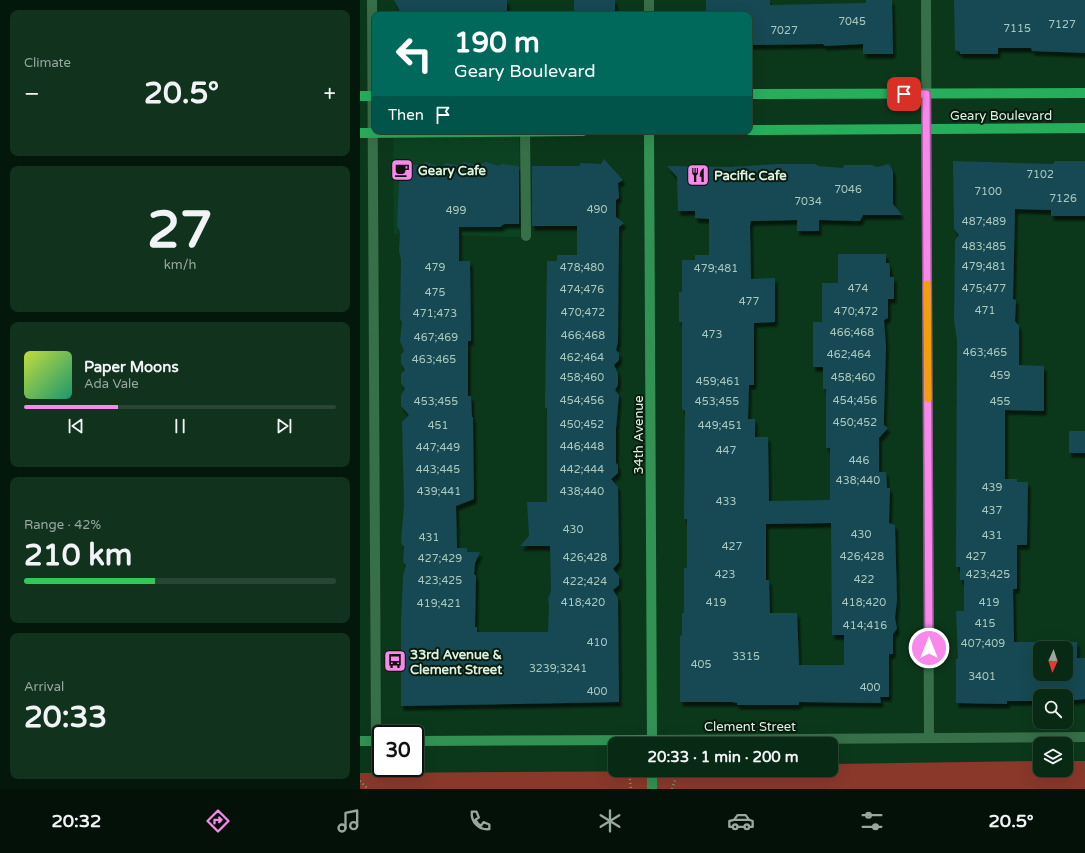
<!DOCTYPE html>
<html lang="en">
<head>
<meta charset="utf-8">
<style>
	body { margin:0; font-family:"Varela Round",sans-serif; background:#11321d; color:#f1f3f6; height:100vh; display:flex; flex-direction:column; font-size:15px; white-space:nowrap }
	* { box-sizing:border-box; margin:0 }
	p { font-size:13px; color:#98a7a0 }
	.icon { flex:none; width:22px; height:22px; fill:none; stroke:currentColor; stroke-width:2; stroke-linecap:round; stroke-linejoin:round }
	.map { position:relative; flex:1; overflow:hidden }
	.details { display:flex; flex-direction:column; gap:10px; padding:10px; background:#04170b; width:360px }
	.details>* { flex:none }
	.guide { position:absolute; left:12px; top:12px; width:380px; height:122px; border-radius:8px; box-shadow:0 4px 16px #0002,0 0 0 1px #294634; background:#00695c; color:#fff; overflow:hidden }
	.needle { width:26px; rotate:183deg }
	.controls { position:absolute; left:673px; top:641px; display:grid; gap:8px }
	.controls a { display:grid; place-items:center; width:40px; height:40px; border-radius:8px; background:#082a14; box-shadow:0 4px 16px #0002,0 0 0 1px #294634; font-size:20px }
	.speed { position:absolute; left:12px; top:725px; display:flex; gap:8px; font-size:20px; font-weight:700; text-align:center }
	.speed>* { display:grid; place-content:center; width:52px; height:52px; border-radius:50%; background:#082a14; box-shadow:0 4px 16px #0002,0 0 0 1px #294634; line-height:1 }
	.speed .limit { border:2px solid #111; border-radius:6px; background:#fff; color:#111 }
	.pin { position:absolute; display:grid; place-items:center; width:34px; height:34px; color:#fff; margin:-17px; border-radius:8px; box-shadow:0 2px 6px #0006 }
	.me { position:absolute; width:44px; margin:-22px; rotate:0deg; stroke-linejoin:round; filter:drop-shadow(0 0 3px #0008) }
	.turn { display:flex; align-items:center; gap:14px; height:84px; padding:0 16px; font-size:18px }
	.turn .icon { width:52px; height:52px; stroke-width:2.5 }
	.turn b { display:block; font-size:28px; line-height:34px }
	.then { display:flex; align-items:center; height:38px; padding:0 16px; background:#0003; gap:8px; font-size:15px }
	.big { font-size:30px; font-weight:700; line-height:1.1 }
	.details .widget { flex:1; display:flex; flex-direction:column; justify-content:center; gap:6px; min-width:0; padding:0 14px; border-radius:8px; background:#11321d }
	.details .dial { align-items:center; gap:0 }
	.dial b { font-size:52px; line-height:1 }
	.song { display:flex; align-items:center; gap:12px }
	.cover { width:48px; height:48px; border-radius:6px; background:linear-gradient(135deg,hsl(70 70% 55%),hsl(160 70% 35%)) }
	.played { height:4px; border-radius:2px; background:linear-gradient(90deg,#f888ea 30%,#294634 30%) }
	.keys { display:flex; justify-content:space-around; direction:ltr }
	.heat { display:flex; justify-content:space-between; align-items:center; font-size:22px; direction:ltr }
	.charge { height:6px; border-radius:3px; background:linear-gradient(90deg,#34c759 42%,#294634 0) }
	.trip { position:absolute; left:248px; top:737px; width:230px; height:40px; border-radius:8px; background:#082a14; box-shadow:0 4px 16px #0002,0 0 0 1px #294634; font-weight:700; line-height:40px; text-align:center }
	.tabs { display:flex; height:64px; justify-content:space-around; align-items:center; background:#031108; color:#98a7a0 }
	.tabs .icon { width:28px; height:28px }
	.tabs .active { color:#f888ea }
	.tabs b { font-size:18px; color:#f1f3f6 }
	main { display:flex; flex:1; min-height:0 }
	.map>svg:first-child { display:block }
</style>
</head>
<body>
<main>
<section class="details">
<div class="widget"><p>Climate</p>
<div class="heat"><a>−</a><b class="big">20.5°</b><a>+</a></div>
</div>
<div class="widget dial"><b>27</b><p>km/h</p></div>
<div class="widget">
<div class="song"><i class="cover"></i><div><b>Paper Moons</b><p>Ada Vale</p></div></div>
<div class="played"></div>
<div class="keys"><svg class="icon" aria-label="previous" viewBox="0 0 24 24"><path d="M18 5L8 12l10 7zM5 5v14"/></svg><svg class="icon" aria-label="pause" viewBox="0 0 24 24"><path d="M8 5v14M16 5v14"/></svg><svg class="icon" aria-label="next" viewBox="0 0 24 24"><path d="M6 5l10 7-10 7zM19 5v14"/></svg></div>
</div>
<div class="widget"><p>Range · 42%</p><b class="big">210 km</b><div class="charge"></div></div>
<div class="widget"><p>Arrival</p><b class="big">20:33</b></div>
</section>
<div class="map">
<svg width="725" height="789" viewBox="0 0 725 789">
	<defs>
		<filter id="shadow"><feDropShadow dx="2.5" dy="4.5" stdDeviation="1" flood-color="#0009"/></filter>
	</defs>
	<rect width="100%" height="100%" fill="#0b381b"/>
	<polygon fill="#0c4221" points="33,131 159,131 160,237 34,234"/>
	<polygon fill="#89382a" points="680,761 680,770 706,770 706,761 725,761 725,789 0,789 0,773 471,770 471,764"/>
	<g fill="#154952" fill-rule="evenodd" filter="url(#shadow)">
		<polygon points="34,0 147,0 147,15 42,15"/>
		<rect x="214" y="0" width="41" height="15"/>
		<polygon points="346,0 410,0 410,5 506,3 506,0 532,0 533,54 503,54 503,44 465,46 463,44 389,45 389,15 346,15"/>
		<polygon points="594,0 725,0 725,53 672,51 671,48 638,48 638,54 600,54 600,52 595,50"/>
		<polygon points="244,159 263,180 258,183 259,198 256,200 256,217 264,223 259,227 258,342 256,350 259,353 259,360 254,365 258,373 258,385 255,390 259,395 256,429 256,463 258,465 258,473 251,479 258,487 259,562 253,569 259,576 259,585 253,590 258,598 259,702 41,706 41,623 43,576 46,565 43,562 44,547 41,543 44,505 42,422 49,415 41,406 41,395 45,389 41,383 41,374 45,370 41,363 41,355 44,351 40,341 42,322 40,319 41,260 39,251 40,232 37,226 39,182 38,178 38,169 44,164 59,165 66,162 81,167 86,163 98,165 104,162 117,165 126,162 139,166 142,164 159,166 159,224 144,224 140,227 99,227 99,261 110,261 111,341 108,341 108,396 111,396 112,417 113,417 114,499 96,506 97,548 107,548 107,552 120,552 115,563 114,574 116,576 115,627 117,627 117,632 188,632 189,606 188,599 191,591 190,546 160,546 169,536 167,502 187,502 187,408 185,408 187,261 197,261 197,255 217,255 217,226 172,226 172,166 219,166 221,163 241,164"/>
		<path d="M593,161l100,3 2,-3h30v55h-34v-6l-36,-1 -2,90 3,1 -1,21 2,3 2,1v40l25,1v45l-39,-1v69h12v3h11l-1,63h-10v44h-4l1,53h63v16h8v41l-19,2v-5h-26v5h-33v3l-51,-1v-44h2l-2,-48h8v-31h-4v-13h-4l1,-226 -3,-21 1,-80 4,-5 -5,-6zM680,648h26v26h-26z"/>
		<path d="M418,164h38l2,2 25,2 1,-3h28l5,2 12,-3 4,7v33l9,11h-39l-3,6 -41,-1v11h-22v-11l-46,1 -1,5 1,53 24,-1v44l-21,1v62h-5l-1,34h7v18h13l1,64 61,-1v-52h-4v-59h-3v-22h-10v-45h9v-39h16v-29h48v9h3l1,6v8h4v22h-6v19l-4,2 2,27 -2,67v11l4,3 -9,10v34h7l1,16h3l-1,35 6,2 2,75 -2,18 2,11 -4,5v20h-4v43h-9l1,6 -82,-1v3h-62v-2l-5,-1h-52v-66l2,-1v-22h2v-45h3v-49h-3l1,-108 -3,-2v-87h-3v-30h3v-32h13v-5h14v-36l-14,-1v-7h-17l-1,-34 -10,-11 62,1zM471,523l1,112h12v30h-45l-2,-52h-27l-1,-33h-3v-56z"/>
		<rect x="709" y="431" width="16" height="22"/>
	</g>
	<g fill="none" stroke-linecap="round" stroke-linejoin="round">
		<g stroke="#7a9b84" stroke-width="2.5" stroke-dasharray="1 3" stroke-linecap="butt">
			<polyline points="269,771 271,789"/>
			<polyline points="0,781 8,789"/>
			<polyline points="312,789 318,772"/>
		</g>
		<polyline stroke="#376f48" stroke-width="10" points="165,131 166,236"/>
		<g stroke="#376f48" stroke-width="10">
			<polyline points="12,0 16,741"/>
			<polyline points="289,0 289,15"/>
			<polyline points="566,0 569,738"/>
			<polyline points="292,740 725,737"/>
		</g>
		<g stroke="#329254" stroke-width="10">
			<polyline points="289,131 292,744"/>
			<polyline points="0,741 21,741"/>
			<polyline points="55,741 292,740"/>
			<polyline points="292,770 292,789"/>
		</g>
		<g stroke="#26ae5d" stroke-width="10">
			<polyline points="389,94 725,93"/>
			<polyline points="0,96 15,96"/>
			<polyline points="389,130 725,128"/>
			<polyline points="0,133 223,131"/>
		</g>
	</g>
	<g fill="none" stroke-linecap="round" stroke-linejoin="round">
		<g stroke="#a15898" stroke-width="10">
			<polyline id="route" points="544,94 566,94 569,648"/>
		</g>
		<use href="#route" stroke="#f888ea" stroke-width="7"/>
		<polyline stroke="#f59e0b" stroke-width="7" points="567,284 568,399"/>
	</g>
	<defs>
		<g id="cafe-square" transform="scale(1.15)"><rect x="-9" y="-9" width="18" height="18" rx="4" fill="#f888ea" stroke="#091b0e"/><path d="M-5.5-4.5H6V0H3Q3 3.5 0 3.5H-2.5Q-5.5 3.5-5.5 0ZM3-3.2v2h1.7v-2ZM-6 4.5H4V6H-6Z" fill="#111"/></g>
		<g id="restaurant-square" transform="scale(1.15)"><rect x="-9" y="-9" width="18" height="18" rx="4" fill="#f888ea" stroke="#091b0e"/><path d="M-5-6h1v4h1v-4h1v4h1v-4h1v5L-1.5 .5V6h-2V.5L-5-1ZM5-6V6H3V1.5H1.5Q1.5-4 5-6Z" fill="#111"/></g>
		<g id="bus-square" transform="scale(1.15)"><rect x="-9" y="-9" width="18" height="18" rx="4" fill="#f888ea" stroke="#091b0e"/><path d="M-5-6H5V4H4V6H2V4H-2V6H-4V4H-5ZM-3.5-4V0h7V-4ZM-3.5 1.2v1.5H-2V1.2ZM2 1.2v1.5H3.5V1.2Z" fill="#111"/></g>
	</defs>
	<g fill-rule="evenodd">
		<use href="#cafe-square" x="42" y="170"/>
		<use href="#restaurant-square" x="338" y="175"/>
		<use href="#bus-square" x="35" y="661"/>
	</g>
	<g text-anchor="middle" stroke-width="4" stroke-linejoin="round" paint-order="stroke">
		<g font-size="11" fill="#aac8bd">
			<text x="492" y="25">7045</text>
			<text x="702" y="28">7127</text>
			<text x="657" y="32">7115</text>
			<text x="424" y="34">7027</text>
			<text x="680" y="178">7102</text>
			<text x="488" y="193">7046</text>
			<text x="628" y="195">7100</text>
			<text x="703" y="202">7126</text>
			<text x="448" y="205">7034</text>
			<text x="237" y="213">490</text>
			<text x="96" y="214">499</text>
			<text x="624" y="225">487;489</text>
			<text x="624" y="250">483;485</text>
			<text x="624" y="270">479;481</text>
			<text x="75" y="271">479</text>
			<text x="222" y="271">478;480</text>
			<text x="356" y="272">479;481</text>
			<text x="498" y="292">474</text>
			<text x="624" y="292">475;477</text>
			<text x="222" y="293">474;476</text>
			<text x="75" y="296">475</text>
			<text x="389" y="305">477</text>
			<text x="625" y="314">471</text>
			<text x="496" y="315">470;472</text>
			<text x="223" y="316">470;472</text>
			<text x="75" y="317">471;473</text>
			<text x="492" y="336">466;468</text>
			<text x="352" y="338">473</text>
			<text x="223" y="339">466;468</text>
			<text x="76" y="341">467;469</text>
			<text x="625" y="356">463;465</text>
			<text x="489" y="358">462;464</text>
			<text x="222" y="361">462;464</text>
			<text x="74" y="363">463;465</text>
			<text x="640" y="379">459</text>
			<text x="222" y="381">458;460</text>
			<text x="493" y="381">458;460</text>
			<text x="358" y="385">459;461</text>
			<text x="222" y="404">454;456</text>
			<text x="495" y="404">454;456</text>
			<text x="76" y="405">453;455</text>
			<text x="357" y="405">453;455</text>
			<text x="640" y="405">455</text>
			<text x="495" y="426">450;452</text>
			<text x="222" y="428">450;452</text>
			<text x="78" y="429">451</text>
			<text x="360" y="429">449;451</text>
			<text x="222" y="450">446;448</text>
			<text x="78" y="451">447;449</text>
			<text x="366" y="454">447</text>
			<text x="499" y="464">446</text>
			<text x="78" y="473">443;445</text>
			<text x="222" y="473">442;444</text>
			<text x="498" y="484">438;440</text>
			<text x="632" y="491">439</text>
			<text x="79" y="495">439;441</text>
			<text x="222" y="495">438;440</text>
			<text x="366" y="505">433</text>
			<text x="632" y="514">437</text>
			<text x="213" y="533">430</text>
			<text x="501" y="538">430</text>
			<text x="632" y="539">431</text>
			<text x="69" y="541">431</text>
			<text x="372" y="550">427</text>
			<text x="502" y="560">426;428</text>
			<text x="616" y="560">427</text>
			<text x="225" y="561">426;428</text>
			<text x="80" y="562">427;429</text>
			<text x="365" y="578">423</text>
			<text x="628" y="578">423;425</text>
			<text x="504" y="583">422</text>
			<text x="80" y="584">423;425</text>
			<text x="225" y="585">422;424</text>
			<text x="223" y="606">418;420</text>
			<text x="356" y="606">419</text>
			<text x="504" y="606">418;420</text>
			<text x="629" y="606">419</text>
			<text x="79" y="607">419;421</text>
			<text x="625" y="627">415</text>
			<text x="505" y="629">414;416</text>
			<text x="237" y="646">410</text>
			<text x="623" y="647">407;409</text>
			<text x="386" y="660">3315</text>
			<text x="341" y="668">405</text>
			<text x="198" y="672">3239;3241</text>
			<text x="622" y="680">3401</text>
			<text x="510" y="691">400</text>
			<text x="237" y="695">400</text>
		</g>
		<g font-size="13" fill="#dcf3e1" stroke="#091b0e">
			<text x="641" y="120">Geary Boulevard</text>
			<text transform="translate(278 435) rotate(-90)" y="5">34th Avenue</text>
			<text x="390" y="731">Clement Street</text>
		</g>
		<g font-size="13" font-weight="bold" fill="#dcf3e1" stroke="#091b0e" text-anchor="start">
			<text x="58" y="175">Geary Cafe</text>
			<text x="354" y="180">Pacific Cafe</text>
			<text x="50" y="659">33rd Avenue &amp;<tspan x="50" dy="15">Clement Street</tspan></text>
		</g>
	</g>
</svg>
<div class="controls">
<a><svg class="needle" viewBox="-14 -14 28 28"><path d="M0-13l5 13h-10z" fill="#e53935"/><path d="M0 13l5-13h-10z" fill="#98a7a0"/></svg></a>
<a><svg class="icon" aria-label="search" viewBox="0 0 24 24"><circle cx="10" cy="10" r="6"/><path d="M15 15l6 6"/></svg></a>
<a><svg class="icon" aria-label="layers" viewBox="0 0 24 24"><path d="M12 4l9 5-9 5-9-5zM3 14l9 5 9-5"/></svg></a>
</div>
<div class="speed"><div class="limit">30</div></div>
<div class="pin" style="left:544px;top:94px;background:#d93025"><svg class="icon" aria-label="arrive" viewBox="0 0 24 24"><path d="M6 21V4h12l-3 4 3 4H6"/></svg></div>
<svg class="me" style="left:569px;top:648px" viewBox="-20 -20 40 40"><circle r="17" fill="#f888ea" stroke="#fff" stroke-width="3"/><path d="M0-11L8 9 0 5-8 9z" fill="#fff"/></svg>
<div class="trip">20:33 · 1 min · 200 m</div>
<div class="guide">
<div class="turn"><svg class="icon" aria-label="left" viewBox="0 0 24 24"><path d="M17 20v-9H6M10 6l-5 5 5 5"/></svg><div><b>190 m</b>Geary Boulevard</div></div>
<div class="then">Then<svg class="icon" aria-label="arrive" viewBox="0 0 24 24"><path d="M6 21V4h12l-3 4 3 4H6"/></svg></div>
</div>
</div>
</main>
<nav class="tabs">
<b>20:32</b>
<svg class="icon active" aria-label="directions" viewBox="0 0 24 24"><path d="M12 3l9 9-9 9-9-9zM9 14v-3h6M13 9l2 2-2 2"/></svg>
<svg class="icon" aria-label="music" viewBox="0 0 24 24"><path d="M9 18V5l10-2v13"/><circle cx="6" cy="18" r="3"/><circle cx="16" cy="16" r="3"/></svg>
<svg class="icon" aria-label="phone" viewBox="0 0 24 24"><path d="M5 4h4l2 5-3 2q2 4 5 5l2-3 5 2v4C11 20 4 13 5 4z"/></svg>
<svg class="icon" aria-label="climate" viewBox="0 0 24 24"><path d="M12 3v18M4 7l16 10M4 17L20 7"/></svg>
<svg class="icon" aria-label="car" viewBox="0 0 24 24"><path d="M5 17H2v-5l4-1 3-4h7l3 4 3 1v5h-3M9 17h6M6 11h13"/><circle cx="7" cy="17" r="2"/><circle cx="17" cy="17" r="2"/></svg>
<svg class="icon" aria-label="filters" viewBox="0 0 24 24"><path d="M4 7h16M4 17h16"/><circle cx="9" cy="7" r="2"/><circle cx="15" cy="17" r="2"/></svg>
<b>20.5°</b>
</nav>
</body>
</html>
